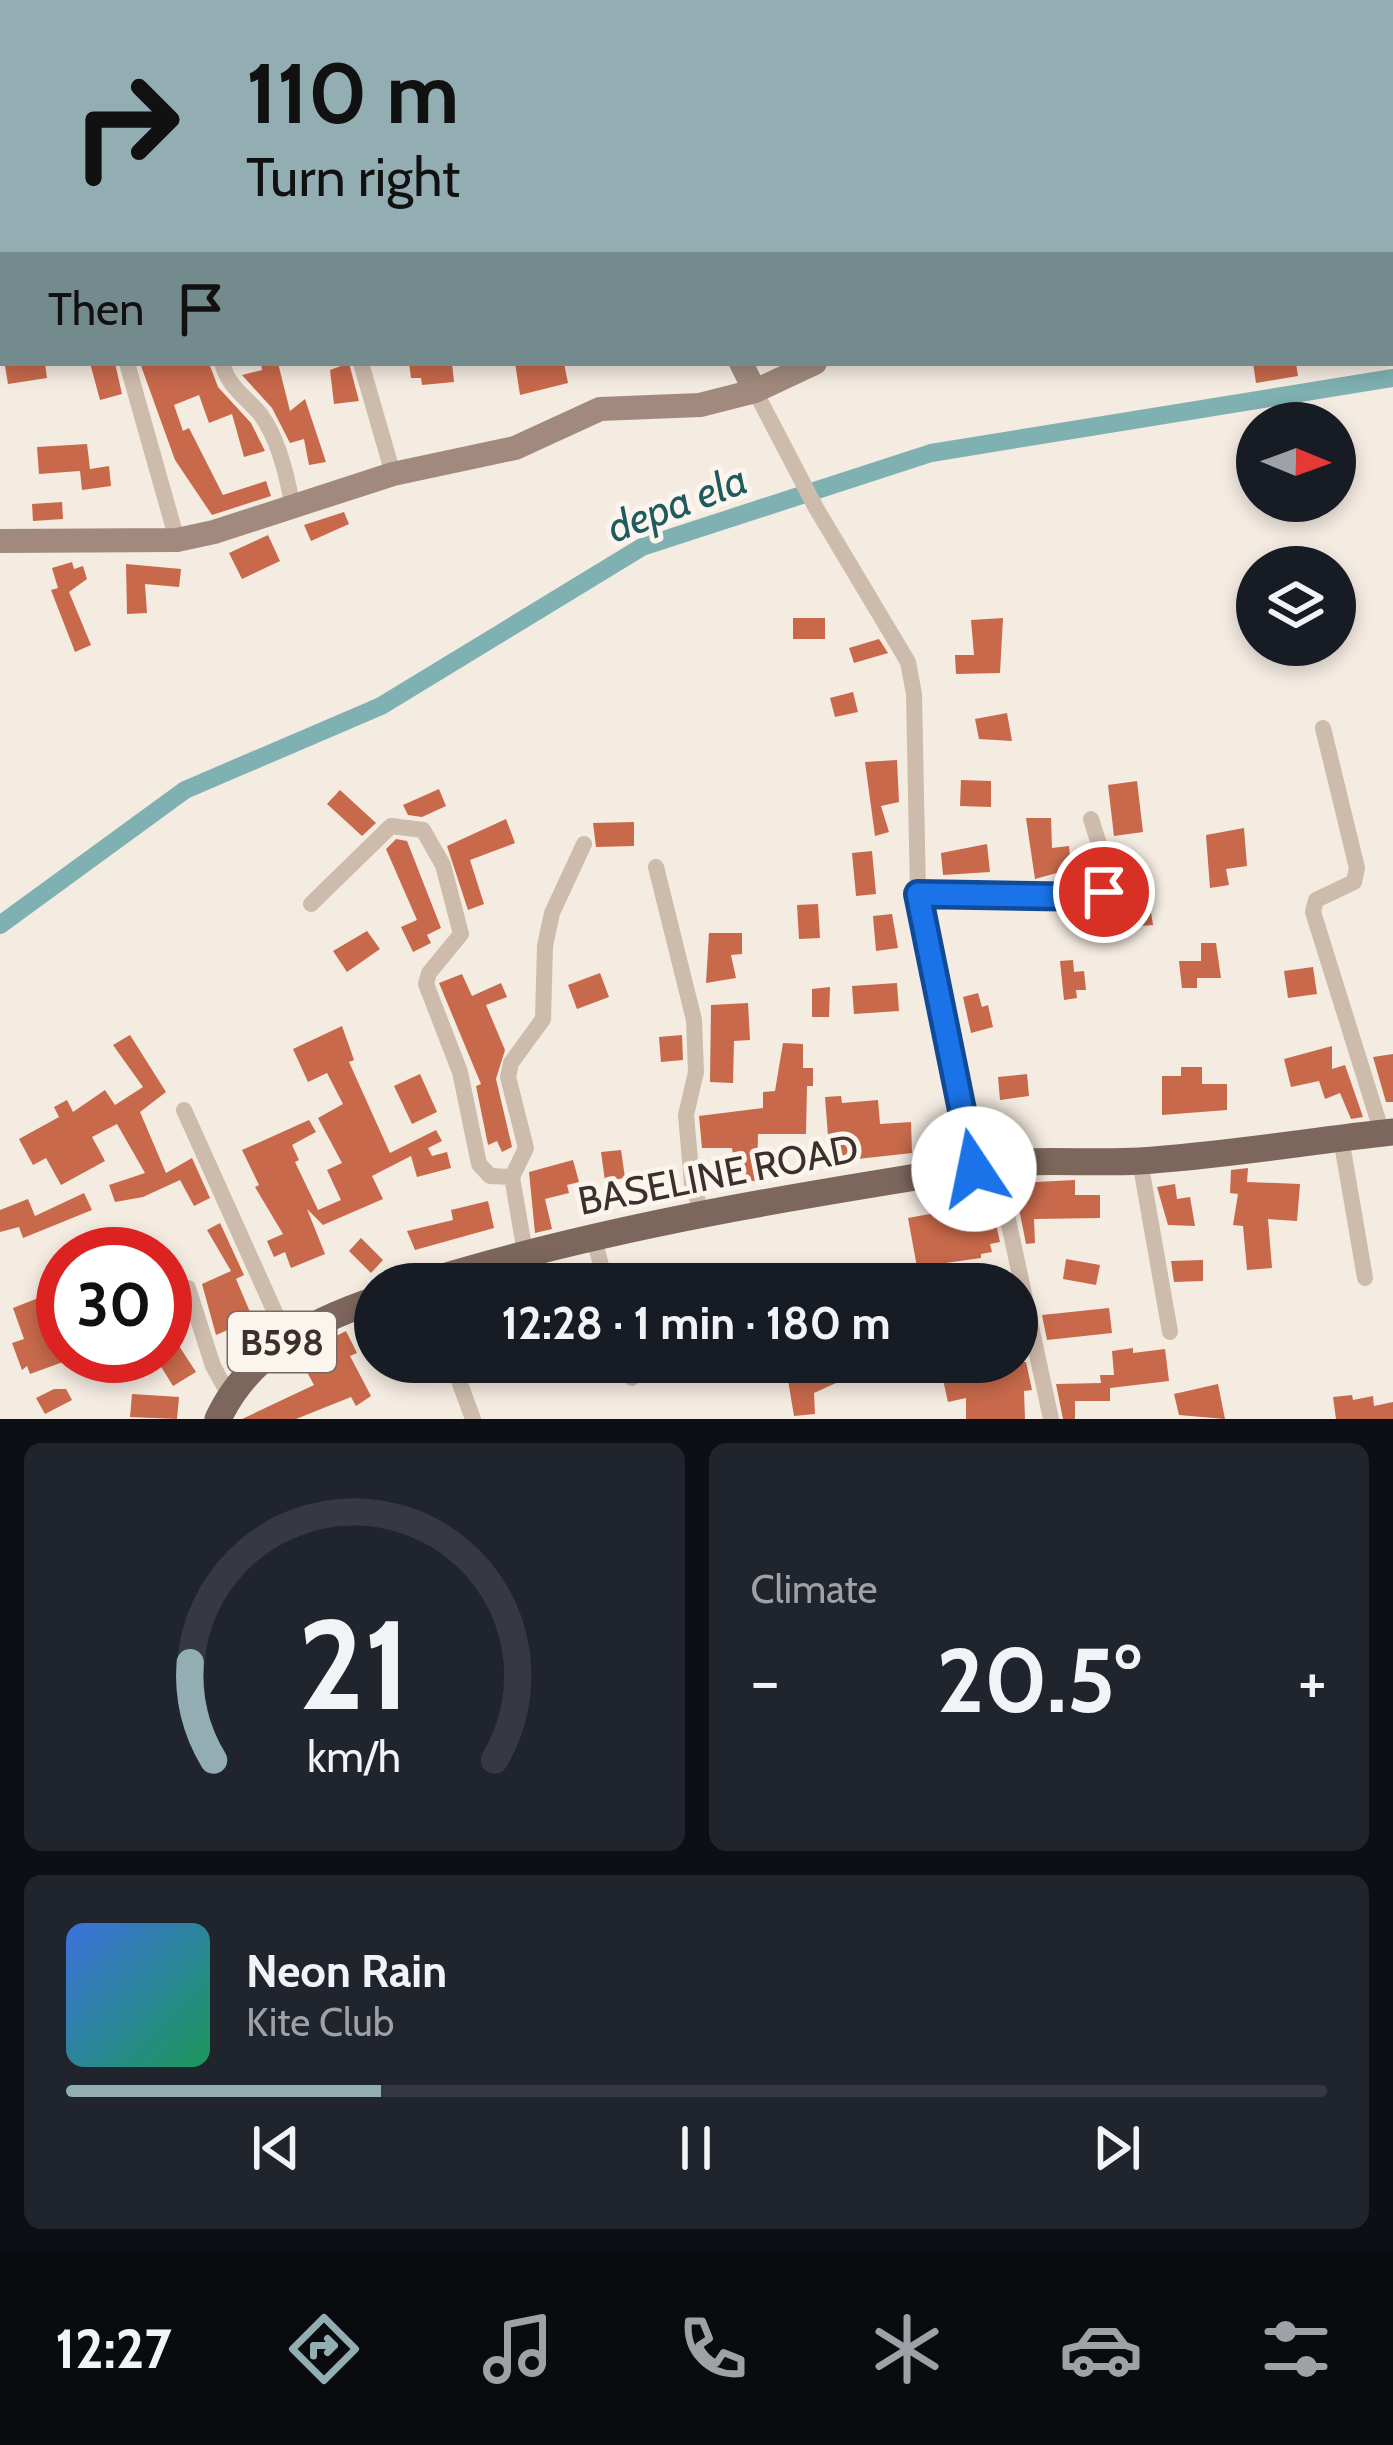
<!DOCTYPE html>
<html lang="en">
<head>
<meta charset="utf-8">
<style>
	body { margin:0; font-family:Cabin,sans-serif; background:#20242c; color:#f1f3f6; height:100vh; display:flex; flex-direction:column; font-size:45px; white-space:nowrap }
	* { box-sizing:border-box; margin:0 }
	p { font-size:39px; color:#9ea1a6 }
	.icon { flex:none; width:66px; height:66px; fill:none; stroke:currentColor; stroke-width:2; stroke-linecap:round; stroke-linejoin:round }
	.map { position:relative; height:1419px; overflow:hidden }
	.drawer { display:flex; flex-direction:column; gap:24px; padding:24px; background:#0d0f14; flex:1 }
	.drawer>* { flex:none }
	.guide { position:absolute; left:0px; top:0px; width:1395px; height:366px; box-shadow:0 6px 18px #0003; background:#92aeb2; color:#111; overflow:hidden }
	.needle { width:78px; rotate:91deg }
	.controls { position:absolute; left:1236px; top:402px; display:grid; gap:24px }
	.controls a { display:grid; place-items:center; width:120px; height:120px; border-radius:50%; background:#171b24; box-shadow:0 6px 18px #0003; font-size:60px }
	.speed { position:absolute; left:36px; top:1227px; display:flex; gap:24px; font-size:60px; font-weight:700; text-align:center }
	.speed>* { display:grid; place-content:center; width:156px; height:156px; border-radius:50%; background:#171b24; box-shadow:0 6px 18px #0003; line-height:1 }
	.speed .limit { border:18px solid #d22; background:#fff; color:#111 }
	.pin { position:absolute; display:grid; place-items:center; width:102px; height:102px; color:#fff; margin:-51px; border:6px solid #fff; border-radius:50%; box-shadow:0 3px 12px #0007 }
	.me { position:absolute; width:132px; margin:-66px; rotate:349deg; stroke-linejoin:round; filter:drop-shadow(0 0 9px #0008) }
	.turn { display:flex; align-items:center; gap:42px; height:252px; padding:0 48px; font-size:54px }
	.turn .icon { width:156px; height:156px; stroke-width:2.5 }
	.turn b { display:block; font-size:84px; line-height:102px }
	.then { display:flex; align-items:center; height:114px; padding:0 48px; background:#0003; gap:24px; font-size:45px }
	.big { font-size:90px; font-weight:800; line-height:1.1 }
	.drawer .card { flex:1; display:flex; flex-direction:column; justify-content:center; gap:18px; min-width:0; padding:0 42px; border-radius:18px; background:#20242c }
	.drawer .dial { align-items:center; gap:0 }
	.dial svg { height:312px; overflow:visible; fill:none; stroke:#363941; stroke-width:7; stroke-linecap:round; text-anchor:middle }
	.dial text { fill:#f1f3f6; stroke:none }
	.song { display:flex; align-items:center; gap:36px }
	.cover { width:144px; height:144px; border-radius:18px; background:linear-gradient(135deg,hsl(220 70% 55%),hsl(150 70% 35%)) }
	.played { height:12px; border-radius:6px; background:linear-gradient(90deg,#92aeb2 25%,#363941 25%) }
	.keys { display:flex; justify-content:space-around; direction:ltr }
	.heat { display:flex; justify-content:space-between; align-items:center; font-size:66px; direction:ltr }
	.drawer .tiles { flex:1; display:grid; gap:24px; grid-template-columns:1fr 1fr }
	.card:last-child { grid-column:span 2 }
	.trip { position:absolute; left:354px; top:1263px; width:684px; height:120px; border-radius:60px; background:#171b24; box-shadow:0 6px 18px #0003; font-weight:800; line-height:120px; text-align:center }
	.tabs { display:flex; height:192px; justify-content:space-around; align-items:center; background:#090b0e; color:#9ea1a6 }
	.tabs .icon { width:84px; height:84px }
	.tabs .on { color:#92aeb2 }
	.tabs b { font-size:54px; color:#f1f3f6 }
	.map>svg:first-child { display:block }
</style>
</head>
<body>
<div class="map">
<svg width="1393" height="1419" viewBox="0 0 1393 1419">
	<rect width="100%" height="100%" fill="#f4ebe1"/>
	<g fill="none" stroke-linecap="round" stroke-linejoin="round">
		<polyline stroke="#7fb0b2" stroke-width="18" points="0,925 185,790 381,706 642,547 931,453 1393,378"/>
	</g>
	<g fill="#c8694b">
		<polygon points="45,363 47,378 8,384 5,366"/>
		<polygon points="90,363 115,363 122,394 100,400"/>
		<polygon points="140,363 209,363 218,387 251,423 265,451 244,457 232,414 209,423 199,395 174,405 183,431 189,428 223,495 266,481 271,496 212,515 175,460"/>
		<polygon points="261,363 278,363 290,411 305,399 326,462 309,465 304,439 290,443 272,408 242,375 262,370"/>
		<polygon points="349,363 359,401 334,404 330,370"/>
		<polygon points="409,363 452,363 454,382 422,385 421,378 411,378"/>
		<polygon points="515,363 564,363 568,383 520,395"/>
		<polygon points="1253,363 1296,363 1298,376 1256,383"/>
		<polygon points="87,444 90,469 109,466 111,486 82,490 80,471 39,474 37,447"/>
		<polygon points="62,502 63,519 33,521 32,504"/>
		<polygon points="344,512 349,524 311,541 304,525"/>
		<polygon points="268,535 280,561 242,579 229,553"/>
		<polygon points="72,562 74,569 83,566 87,579 69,592 91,645 75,652 51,590 58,588 52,568"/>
		<polygon points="126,564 181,569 179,587 145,584 147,613 127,614"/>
		<rect x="793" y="618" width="32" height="21"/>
		<polygon points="1003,618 1000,673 956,674 955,655 974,655 971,620"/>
		<polygon points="879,639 888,653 854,663 849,648"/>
		<polygon points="853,692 858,712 835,717 830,698"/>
		<polygon points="1007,713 1012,741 979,739 975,719"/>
		<polygon points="897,760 899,802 881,806 889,832 875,836 865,762"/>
		<polygon points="961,780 991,781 991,807 960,806"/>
		<polygon points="1137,781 1143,832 1114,836 1108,785"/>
		<polygon points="439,789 446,806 422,817 408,815 403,805"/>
		<polygon points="340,790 376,823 362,836 327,804"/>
		<polygon points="1026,818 1051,818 1052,848 1069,846 1071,869 1035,879"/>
		<polygon points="506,819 515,843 470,860 484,904 468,910 447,846"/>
		<polygon points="634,822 634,846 596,847 593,823"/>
		<polygon points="1244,828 1247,866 1226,869 1229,885 1210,888 1206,835"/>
		<polygon points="396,839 407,841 441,928 427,935 431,943 413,952 401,927 417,920 386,849"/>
		<polygon points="987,844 990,872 943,875 941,853"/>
		<polygon points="872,851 876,894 856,896 852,853"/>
		<polygon points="1149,899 1153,925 1099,929 1096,912"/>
		<polygon points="818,904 820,938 799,939 797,905"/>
		<polygon points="892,914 898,948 876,951 873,916"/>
		<polygon points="367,931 380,949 347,972 333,951"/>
		<polygon points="709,933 742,933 742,954 731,955 736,978 706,983"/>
		<polygon points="1201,943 1216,943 1221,978 1197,978 1197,988 1182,988 1179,961 1201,961"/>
		<polygon points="1073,960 1074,972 1084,971 1086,990 1076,990 1077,998 1064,1000 1060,961"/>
		<polygon points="1313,967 1317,994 1288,998 1284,971"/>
		<polygon points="600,973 609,997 577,1009 568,985"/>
		<polygon points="462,974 472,996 501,983 507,997 486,1005 505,1050 496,1079 512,1147 502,1152 497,1141 488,1145 476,1086 481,1084 439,983"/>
		<polygon points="897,983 899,1011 854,1014 852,986"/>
		<polygon points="830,987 829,1017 812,1017 812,989"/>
		<polygon points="978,993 982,1007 988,1005 993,1027 971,1033 963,997"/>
		<polygon points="748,1003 750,1040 734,1041 733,1083 710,1082 711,1005"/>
		<polygon points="342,1026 354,1060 349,1062 390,1153 436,1130 442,1141 428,1148 432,1156 447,1152 451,1168 417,1177 411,1156 372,1176 383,1199 323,1225 307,1209 325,1254 291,1268 285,1252 274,1257 267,1241 283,1234 255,1187 259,1185 242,1150 309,1120 316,1132 292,1145 299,1160 295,1162 318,1210 341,1200 327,1170 342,1163 318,1118 343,1104 327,1073 308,1082 293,1049"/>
		<polygon points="130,1035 166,1092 140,1112 166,1173 192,1158 210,1198 194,1206 180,1180 143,1197 115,1202 109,1185 145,1173 117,1124 92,1137 105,1161 61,1185 46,1158 33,1165 19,1139 59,1117 54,1107 67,1100 73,1112 105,1090 115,1105 143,1087 113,1045"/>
		<polygon points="682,1035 683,1060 661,1062 659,1037"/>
		<polygon points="783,1043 803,1044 803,1068 813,1068 813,1086 807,1086 806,1134 758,1134 757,1181 736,1181 732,1148 702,1148 699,1116 763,1108 763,1092 775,1091"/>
		<polygon points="1332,1046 1332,1069 1345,1065 1363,1117 1351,1119 1340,1093 1325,1099 1319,1081 1291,1087 1284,1059"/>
		<polygon points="1393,1054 1393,1102 1386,1102 1373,1057"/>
		<polygon points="1181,1067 1202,1067 1202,1084 1227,1084 1227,1110 1162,1115 1162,1076 1181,1076"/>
		<polygon points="420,1074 437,1112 412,1124 394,1086"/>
		<polygon points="1027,1074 1029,1096 1000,1100 998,1077"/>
		<polygon points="841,1096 842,1103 878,1100 880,1124 911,1122 912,1153 830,1162 825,1097"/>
		<polygon points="621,1150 625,1178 605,1181 601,1152"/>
		<polygon points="573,1160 579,1182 567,1185 569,1193 545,1199 552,1229 535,1233 529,1172"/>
		<polygon points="1248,1168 1247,1182 1300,1184 1297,1221 1268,1219 1272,1268 1247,1270 1243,1226 1233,1225 1238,1194 1230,1193 1231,1170"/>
		<polygon points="1075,1180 1075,1195 1100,1195 1100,1218 1034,1219 1035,1243 1026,1244 1014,1183"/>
		<polygon points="1175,1184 1177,1199 1190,1197 1195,1226 1168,1225 1157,1187"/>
		<polygon points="84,1193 92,1210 23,1238 19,1227 0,1232 0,1210 28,1199 35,1216"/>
		<polygon points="488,1201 494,1228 415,1250 407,1231 453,1220 451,1210"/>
		<polygon points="951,1210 954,1225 995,1219 1000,1242 990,1244 992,1252 981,1254 981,1258 917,1267 908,1218"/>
		<polygon points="220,1223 244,1275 236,1279 253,1319 216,1335 202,1284 231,1271 207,1230"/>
		<polygon points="361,1238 383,1260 371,1273 349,1251"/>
		<polygon points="1066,1259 1100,1265 1096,1285 1063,1279"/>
		<polygon points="1203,1260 1203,1281 1174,1282 1171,1261"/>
		<polygon points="54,1274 63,1300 63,1362 30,1374 27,1366 22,1370 12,1343 24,1339 13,1308 46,1295 40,1279"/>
		<polygon points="165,1300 179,1300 185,1321 168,1329 196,1372 173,1386 157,1360 165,1356"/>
		<polygon points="1109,1308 1112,1333 1047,1340 1042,1315"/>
		<polygon points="346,1331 357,1353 350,1356 371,1396 356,1406 351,1397 296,1419 242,1419 314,1385 302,1363 330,1350 326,1341"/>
		<polygon points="1133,1348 1133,1353 1165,1349 1169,1381 1110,1388 1110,1401 1075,1401 1075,1419 1063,1419 1056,1384 1101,1383 1100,1375 1114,1375 1112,1351"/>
		<polygon points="785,1362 826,1362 836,1383 814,1393 815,1414 794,1416"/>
		<polygon points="939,1362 1026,1362 1032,1390 1024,1391 1025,1419 966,1419 966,1398 948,1402"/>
		<polygon points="1218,1384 1225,1419 1179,1415 1174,1394"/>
		<polygon points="54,1389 66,1389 72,1400 45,1414 36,1398"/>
		<polygon points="132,1394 179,1397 177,1419 130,1417"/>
		<polygon points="1352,1395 1353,1400 1373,1396 1374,1406 1393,1402 1393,1419 1336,1419 1333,1397"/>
	</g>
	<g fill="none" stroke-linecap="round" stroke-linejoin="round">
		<g stroke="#cdbbac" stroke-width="16">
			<polyline points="410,0 411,3"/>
			<polyline points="514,0 514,3"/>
			<polyline points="1175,0 1175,3"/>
			<polyline points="1380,0 1381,3"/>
			<polyline points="1247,3 1254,0"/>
			<polyline points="1392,74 1393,80"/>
			<polyline points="127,363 177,540"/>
			<path d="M222,363c7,26 24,33 39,52 17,24 26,60 31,89"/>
			<polyline points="361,363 393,474"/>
			<polyline points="755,391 816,508 908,662 914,694 918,894 974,1169"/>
			<polyline points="1323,728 1357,868 1354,882 1316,900 1313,912 1382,1133"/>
			<polyline points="656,867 694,1020 696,1072 686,1115 692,1183 702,1214"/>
			<polyline points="918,894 1095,897 1104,892 1105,863 1091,819"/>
			<polyline points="311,904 391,826 423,830 443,865 461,934 429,973 426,984 460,1072 479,1164 490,1176 512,1177 525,1253"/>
			<polyline points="184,1110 287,1339"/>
			<polyline points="1341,1138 1365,1278"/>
			<polyline points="1140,1161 1170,1332"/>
			<polyline points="996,1164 1051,1419"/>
			<polyline points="512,1177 526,1148 508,1077 511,1063 543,1019 545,946 552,913 584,844"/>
			<polyline points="594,1239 606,1284"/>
			<polyline points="165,1287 188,1288 213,1366 229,1395"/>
			<polyline points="452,1362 473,1419"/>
			<polyline points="628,1362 632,1378"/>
		</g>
		<g stroke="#a18a7d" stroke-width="24">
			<polyline points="804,3 805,0"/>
			<polyline points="1392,221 1393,220"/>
			<polyline points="741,363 755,391"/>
			<polyline points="0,541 177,540 214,532 393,474 515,448 600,409 700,405 755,391 815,363"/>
		</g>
		<g stroke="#7d675c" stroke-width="27">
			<path d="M420,1284c186,-58 380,-89 572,-119 48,-7 98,-1 147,-4 84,-5 170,-20 254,-29"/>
			<path d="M218,1419c30,-65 92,-97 157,-119"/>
		</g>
	</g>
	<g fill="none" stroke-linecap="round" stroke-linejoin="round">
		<g stroke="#114b97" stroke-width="30">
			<polyline id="route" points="974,1169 918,894 1095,897 1104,892"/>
		</g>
		<use href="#route" stroke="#1a73e8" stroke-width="21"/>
	</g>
	<g text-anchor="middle" stroke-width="10" stroke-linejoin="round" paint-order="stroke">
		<rect fill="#fbf5ee" stroke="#756b66" stroke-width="3" x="228" y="1312" width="108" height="60" rx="9"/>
		<g font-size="36" font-weight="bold" fill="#3b302b">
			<text x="282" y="1355">B598</text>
		</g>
		<g font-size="39" fill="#3b302b" stroke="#fbf5ee">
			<text transform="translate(718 1174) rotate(-11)" y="14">BASELINE ROAD</text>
		</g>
		<g font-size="42" font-style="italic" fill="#1f5a5e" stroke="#fbf5ee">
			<text transform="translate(677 503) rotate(-21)" y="15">depa ela</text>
		</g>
	</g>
</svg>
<div class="controls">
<a><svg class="needle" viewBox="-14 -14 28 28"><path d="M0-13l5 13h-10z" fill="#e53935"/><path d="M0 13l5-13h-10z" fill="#9ea1a6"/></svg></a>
<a><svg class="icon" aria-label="layers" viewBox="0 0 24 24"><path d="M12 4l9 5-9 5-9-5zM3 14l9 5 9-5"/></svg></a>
</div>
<div class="speed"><div class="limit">30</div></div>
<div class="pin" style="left:1104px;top:892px;background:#d93025"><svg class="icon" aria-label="arrive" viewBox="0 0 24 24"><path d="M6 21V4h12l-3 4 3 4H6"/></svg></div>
<svg class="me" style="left:974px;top:1169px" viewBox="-20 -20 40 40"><circle r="19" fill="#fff"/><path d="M0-13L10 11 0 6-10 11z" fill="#1a73e8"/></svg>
<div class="trip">12:28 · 1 min · 180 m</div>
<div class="guide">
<div class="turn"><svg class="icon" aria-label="right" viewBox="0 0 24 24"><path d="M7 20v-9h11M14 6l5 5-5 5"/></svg><div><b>110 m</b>Turn right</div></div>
<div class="then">Then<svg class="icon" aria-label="arrive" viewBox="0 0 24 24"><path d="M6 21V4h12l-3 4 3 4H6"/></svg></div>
</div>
</div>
<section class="drawer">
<div class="tiles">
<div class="card dial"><svg viewBox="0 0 100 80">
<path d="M14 69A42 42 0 1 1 86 69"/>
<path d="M14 69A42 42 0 0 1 8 44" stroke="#92aeb2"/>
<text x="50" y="56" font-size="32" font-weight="700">21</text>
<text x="50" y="72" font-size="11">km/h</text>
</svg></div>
<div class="card"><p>Climate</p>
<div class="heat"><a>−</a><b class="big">20.5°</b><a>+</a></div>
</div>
<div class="card">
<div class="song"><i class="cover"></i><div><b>Neon Rain</b><p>Kite Club</p></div></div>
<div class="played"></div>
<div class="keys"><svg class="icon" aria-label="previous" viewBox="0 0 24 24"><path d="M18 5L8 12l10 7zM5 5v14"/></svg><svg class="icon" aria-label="pause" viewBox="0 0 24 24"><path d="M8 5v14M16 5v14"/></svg><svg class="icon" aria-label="next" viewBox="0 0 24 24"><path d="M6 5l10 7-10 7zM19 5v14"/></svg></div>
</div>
</div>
</section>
<nav class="tabs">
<b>12:27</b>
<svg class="icon on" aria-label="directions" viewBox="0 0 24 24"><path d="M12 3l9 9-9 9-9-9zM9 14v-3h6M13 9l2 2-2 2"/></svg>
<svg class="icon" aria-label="music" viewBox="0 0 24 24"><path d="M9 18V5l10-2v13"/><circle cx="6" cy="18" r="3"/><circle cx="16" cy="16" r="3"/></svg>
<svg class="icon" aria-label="phone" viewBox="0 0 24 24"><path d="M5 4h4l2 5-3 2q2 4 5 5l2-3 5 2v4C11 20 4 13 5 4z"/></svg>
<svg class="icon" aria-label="climate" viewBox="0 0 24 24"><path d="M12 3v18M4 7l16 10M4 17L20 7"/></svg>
<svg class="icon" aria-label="car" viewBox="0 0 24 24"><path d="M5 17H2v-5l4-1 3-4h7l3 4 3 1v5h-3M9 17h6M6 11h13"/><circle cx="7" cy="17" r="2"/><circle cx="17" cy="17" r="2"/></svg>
<svg class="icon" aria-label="filters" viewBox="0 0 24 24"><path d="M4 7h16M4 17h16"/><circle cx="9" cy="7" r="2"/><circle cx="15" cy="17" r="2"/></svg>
</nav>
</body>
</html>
